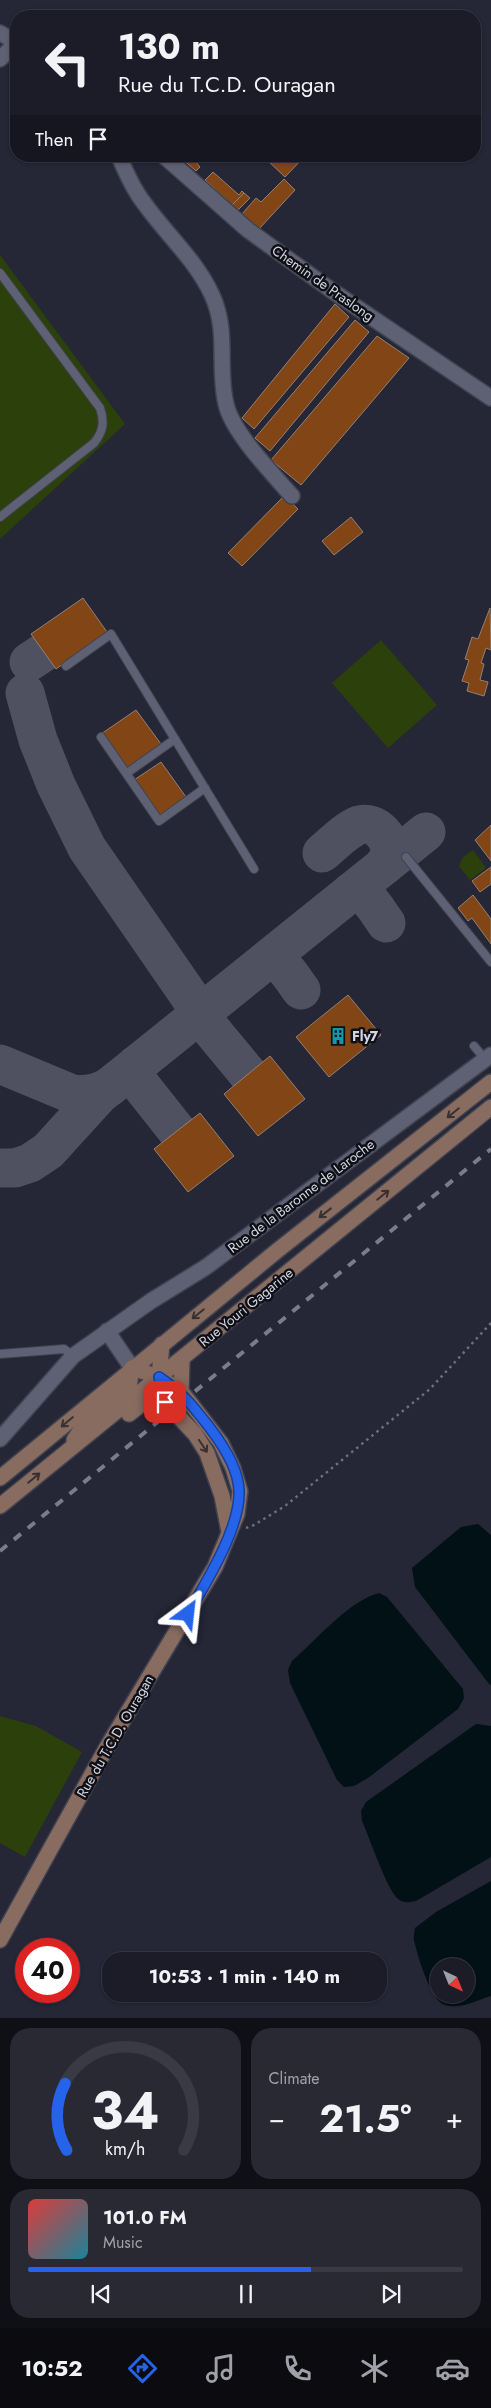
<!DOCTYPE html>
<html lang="en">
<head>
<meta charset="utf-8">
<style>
	body { margin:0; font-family:Jost,sans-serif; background:#292934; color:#f1f3f6; height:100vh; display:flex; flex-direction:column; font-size:19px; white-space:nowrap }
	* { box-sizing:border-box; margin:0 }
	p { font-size:16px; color:#a0a1a8 }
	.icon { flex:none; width:28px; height:28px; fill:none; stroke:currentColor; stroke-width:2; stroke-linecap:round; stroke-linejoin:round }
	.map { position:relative; height:2018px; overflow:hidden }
	.sheet { display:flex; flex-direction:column; gap:10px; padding:10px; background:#0f0f16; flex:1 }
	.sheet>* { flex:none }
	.hud { position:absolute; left:10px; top:10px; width:471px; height:152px; border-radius:20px; box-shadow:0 1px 4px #0004,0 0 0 1px #3a3a45; background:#1c1c28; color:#f1f3f6; overflow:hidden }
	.needle { width:32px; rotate:137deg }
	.controls { position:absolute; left:430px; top:1958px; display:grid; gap:10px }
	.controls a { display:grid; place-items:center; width:45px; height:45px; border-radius:50%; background:#1c1c28; box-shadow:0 1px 4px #0004,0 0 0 1px #3a3a45; font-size:25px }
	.speed { position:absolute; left:15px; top:1938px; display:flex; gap:10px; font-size:25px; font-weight:700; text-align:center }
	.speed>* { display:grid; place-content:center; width:65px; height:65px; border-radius:50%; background:#1c1c28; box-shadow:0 1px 4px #0004,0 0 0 1px #3a3a45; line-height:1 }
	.speed .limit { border:8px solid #d22; background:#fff; color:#111 }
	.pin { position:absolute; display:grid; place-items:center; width:42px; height:42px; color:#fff; margin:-21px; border-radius:10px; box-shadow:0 2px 8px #0006 }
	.me { position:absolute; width:55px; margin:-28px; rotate:30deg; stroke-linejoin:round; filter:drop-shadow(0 0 4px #0008) }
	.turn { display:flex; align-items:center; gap:18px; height:105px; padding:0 25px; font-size:22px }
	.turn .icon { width:65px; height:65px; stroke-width:2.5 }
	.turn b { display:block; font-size:35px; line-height:42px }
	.then { display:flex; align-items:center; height:48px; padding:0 25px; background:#0003; gap:10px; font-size:19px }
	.big { font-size:38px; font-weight:700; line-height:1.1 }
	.sheet .widget { flex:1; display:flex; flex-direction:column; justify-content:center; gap:8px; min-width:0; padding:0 18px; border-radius:20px; background:#292934 }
	.sheet .dial { align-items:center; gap:0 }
	.dial svg { height:130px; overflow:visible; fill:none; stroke:#3a3a45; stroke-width:7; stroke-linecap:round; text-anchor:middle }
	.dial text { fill:#f1f3f6; stroke:none }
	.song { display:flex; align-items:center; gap:15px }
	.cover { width:60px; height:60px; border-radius:8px; background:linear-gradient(135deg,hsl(0 70% 55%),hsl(190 70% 35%)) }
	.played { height:5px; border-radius:2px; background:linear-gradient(90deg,#2563eb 65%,#3a3a45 65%) }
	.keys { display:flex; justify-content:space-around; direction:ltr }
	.heat { display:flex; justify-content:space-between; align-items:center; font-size:28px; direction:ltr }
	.sheet .tiles { flex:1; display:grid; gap:10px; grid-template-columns:1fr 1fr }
	.widget:last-child { grid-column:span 2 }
	.trip { position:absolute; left:102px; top:1952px; width:285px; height:50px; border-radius:20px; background:#1c1c28; box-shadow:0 1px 4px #0004,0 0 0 1px #3a3a45; font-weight:700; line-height:50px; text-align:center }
	.tabs { display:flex; height:80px; justify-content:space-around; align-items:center; background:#0b0b10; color:#a0a1a8 }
	.tabs .icon { width:35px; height:35px }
	.tabs .selected { color:#2563eb }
	.tabs b { font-size:22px; color:#f1f3f6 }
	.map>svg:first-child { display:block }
</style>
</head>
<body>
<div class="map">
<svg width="491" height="2018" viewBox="0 0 491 2018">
	<rect width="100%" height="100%" fill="#252636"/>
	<g fill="#2c400b">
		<polygon points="0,255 125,424 0,539"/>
		<polygon points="381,640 437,705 388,748 332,683"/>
		<polygon points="473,850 486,868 470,880 459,866 463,857"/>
		<polygon points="0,1716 36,1726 82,1752 25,1857 0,1843"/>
	</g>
	<g fill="#021115" fill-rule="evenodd">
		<polygon points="478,1524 491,1535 491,1685 489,1684 415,1587 412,1568 461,1527"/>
		<path d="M379,1593l8,4 76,92 1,9 -6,11 -90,69 -14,8 -10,1 -7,-7 -47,-97 -2,-13 4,-9c23,-20 58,-61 87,-68z"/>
		<path d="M476,1724l15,2v131l-75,44c-6,1 -12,3 -18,-2 -11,-9 -29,-63 -36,-78l-1,-10 5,-9z"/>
		<path d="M491,1881v115c-14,4 -31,14 -46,9 -13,-3 -27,-47 -30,-61 -2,-5 -1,-11 0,-16l21,-16zM439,1966h27v28h-27z"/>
	</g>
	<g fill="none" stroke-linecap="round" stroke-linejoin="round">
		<g stroke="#505160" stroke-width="39">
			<polyline points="29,662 44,652"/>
			<polyline points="25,693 38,740 56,785 87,848 194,1003 196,1012 191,1022"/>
			<path d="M322,853c11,-9 24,-23 37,-28 17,-5 35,15 30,31 -1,3 -4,7 -5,10"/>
			<path d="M351,892c15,-4 27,21 35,31"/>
			<path d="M266,961c15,-5 27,19 35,29"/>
			<polyline points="191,1022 199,1019 205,1022 248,1074"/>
			<path d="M0,1064l72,30c16,2 26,-1 39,-8"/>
			<polyline points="136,1065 134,1071 135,1078 177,1131"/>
			<polyline points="0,1168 15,1168 30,1163 48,1151 99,1095 426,832"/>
		</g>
	</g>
	<g fill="#814516" stroke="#948073">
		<polygon points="179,156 200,156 195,161 200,167 196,171"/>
		<polygon points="256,156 305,156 285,177 266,159 263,163"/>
		<polygon points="213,172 239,195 242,191 244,193 232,205 205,180"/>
		<polygon points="284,179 295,190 259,229 242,214 256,198 261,202"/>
		<polygon points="244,193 250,198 238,210 232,205"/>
		<polygon points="335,304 349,317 254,429 242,418"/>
		<polygon points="355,320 369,332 270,451 255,438"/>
		<polygon points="377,336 409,358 301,485 271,460"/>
		<polygon points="284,496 298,509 242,566 228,553"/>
		<polygon points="351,517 363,532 334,555 322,541"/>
		<polygon points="83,598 107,632 56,669 31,634"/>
		<polygon points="490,608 491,650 486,648 481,663 484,664 480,680 488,682 484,696 467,691 469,683 462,681 469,660 465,659 472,637 478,639"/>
		<polygon points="136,710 161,744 126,769 101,734"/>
		<polygon points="161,762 186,797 159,816 134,780"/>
		<polygon points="491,825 491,861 475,840"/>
		<polygon points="491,867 491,884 480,892 472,881"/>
		<polygon points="473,895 491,919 491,944 472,918 468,921 458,908"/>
		<polygon points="348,995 381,1035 329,1077 296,1037"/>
		<polygon points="270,1056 305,1099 258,1136 224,1094"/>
		<polygon points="200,1113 234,1156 188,1192 154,1149"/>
	</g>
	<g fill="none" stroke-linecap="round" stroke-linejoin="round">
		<g stroke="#414250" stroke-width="10">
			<g id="lane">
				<path d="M0,273l100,135c5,14 3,24 -6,35l-94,74"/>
				<polyline points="66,666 111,634 254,869"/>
				<polyline points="101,737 159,821 205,788"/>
				<polyline points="127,773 175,739"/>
				<polyline points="406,857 491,962"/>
				<polyline points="474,1046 485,1059"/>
				<polyline points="0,1354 64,1349 73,1356"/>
			</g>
		</g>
		<g stroke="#414250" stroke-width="18">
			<g id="street">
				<polyline points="0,33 16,42"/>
				<polyline points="0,59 16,43"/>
				<path d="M119,156c7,17 14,33 25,47 22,31 52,57 68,92 17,37 5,71 14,109 6,28 47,70 66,92"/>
				<polyline points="164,156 248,230 331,290 491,398"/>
				<polyline points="107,1331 132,1368"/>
				<polyline points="0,1439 73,1356 151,1301 206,1267 491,1055"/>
			</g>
		</g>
		<g stroke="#414250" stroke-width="18">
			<g id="secondary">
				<polyline points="162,1344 159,1377 165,1402 195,1434 207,1453 222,1496 229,1532"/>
				<polyline points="181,1391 182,1359"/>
				<polyline points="129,1414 143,1403 165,1402"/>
				<polyline points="74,1440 86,1422 129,1387 132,1368"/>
				<polyline points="0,1478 278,1250 491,1082"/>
				<polyline points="0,1506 491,1107"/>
				<polyline points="0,1940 107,1747 215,1567 237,1514 240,1491 233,1468 221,1443 181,1391 159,1377 132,1368"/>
			</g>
		</g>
		<polyline stroke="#6d6e7c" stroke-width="2.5" stroke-dasharray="2.5 4" stroke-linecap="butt" points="246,1528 254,1525 285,1506 430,1389 491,1323"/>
		<use href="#lane" stroke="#5e6073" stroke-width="8"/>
		<use href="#street" stroke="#5e6073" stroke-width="15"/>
		<use href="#secondary" stroke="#896c60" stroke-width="15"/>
		<polyline stroke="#7b7c8a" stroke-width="4" stroke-dasharray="9 9" stroke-linecap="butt" points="0,1551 491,1149"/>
	</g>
	<defs><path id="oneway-shaft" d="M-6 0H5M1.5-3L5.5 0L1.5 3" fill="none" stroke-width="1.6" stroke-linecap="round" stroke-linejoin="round" transform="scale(1.25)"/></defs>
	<g stroke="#3a3031">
		<use href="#oneway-shaft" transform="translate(453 1113) rotate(141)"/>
		<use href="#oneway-shaft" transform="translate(383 1195) rotate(-39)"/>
		<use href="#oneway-shaft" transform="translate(325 1213) rotate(142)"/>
		<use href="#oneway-shaft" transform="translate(198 1314) rotate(141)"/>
		<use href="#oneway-shaft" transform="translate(67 1422) rotate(140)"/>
		<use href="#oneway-shaft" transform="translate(203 1446) rotate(56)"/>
		<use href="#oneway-shaft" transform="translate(34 1478) rotate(-40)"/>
	</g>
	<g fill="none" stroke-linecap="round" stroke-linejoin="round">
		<g stroke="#184099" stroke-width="12">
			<path id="route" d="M165,1402l-6,-25c24,16 33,28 51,51 13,17 29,42 29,64 1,37 -33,90 -51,122"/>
		</g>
		<use href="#route" stroke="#2563eb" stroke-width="9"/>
	</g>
	<defs>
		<g id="building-bare" transform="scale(1.35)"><path d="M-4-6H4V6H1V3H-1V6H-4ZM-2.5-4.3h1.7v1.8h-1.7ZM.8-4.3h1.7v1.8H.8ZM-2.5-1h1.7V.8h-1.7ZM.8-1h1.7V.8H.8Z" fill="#0f9aa8" stroke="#0f1017" stroke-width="2.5" paint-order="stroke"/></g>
	</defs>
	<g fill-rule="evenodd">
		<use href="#building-bare" x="338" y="1036"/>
	</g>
	<g text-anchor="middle" stroke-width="5" stroke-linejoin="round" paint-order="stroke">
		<g font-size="14" fill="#d4d5e0" stroke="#0f1017">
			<text transform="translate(323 283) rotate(35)" y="5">Chemin de Praslong</text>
			<text transform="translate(301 1196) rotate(-37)" y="5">Rue de la Baronne de Laroche</text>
			<text transform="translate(246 1307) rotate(-39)" y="5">Rue Youri Gagarine</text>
			<text transform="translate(115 1736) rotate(-60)" y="5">Rue du T.C.D. Ouragan</text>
		</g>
		<g font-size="14" font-weight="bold" fill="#d4d5e0" stroke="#0f1017" text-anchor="start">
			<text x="352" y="1041">Fly7</text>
		</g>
	</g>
</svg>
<div class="controls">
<a><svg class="needle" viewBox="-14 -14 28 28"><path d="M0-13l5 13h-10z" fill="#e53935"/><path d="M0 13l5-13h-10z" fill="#a0a1a8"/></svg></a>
</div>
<div class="speed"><div class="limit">40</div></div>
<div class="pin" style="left:165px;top:1402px;background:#d93025"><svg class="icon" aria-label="arrive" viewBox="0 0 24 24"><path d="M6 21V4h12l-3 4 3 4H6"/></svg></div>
<svg class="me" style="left:188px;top:1614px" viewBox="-20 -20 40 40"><path d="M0-17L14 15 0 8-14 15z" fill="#2563eb" stroke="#fff" stroke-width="4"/></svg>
<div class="trip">10:53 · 1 min · 140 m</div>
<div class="hud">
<div class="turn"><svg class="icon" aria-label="left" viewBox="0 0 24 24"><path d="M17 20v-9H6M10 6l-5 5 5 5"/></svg><div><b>130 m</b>Rue du T.C.D. Ouragan</div></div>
<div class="then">Then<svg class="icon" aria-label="arrive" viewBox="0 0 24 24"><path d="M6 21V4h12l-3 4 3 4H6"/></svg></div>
</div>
</div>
<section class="sheet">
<div class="tiles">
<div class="widget dial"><svg viewBox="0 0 100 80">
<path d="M14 69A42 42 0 1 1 86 69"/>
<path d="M14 69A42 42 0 0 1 13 28" stroke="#2563eb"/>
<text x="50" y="56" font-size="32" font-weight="700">34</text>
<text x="50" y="72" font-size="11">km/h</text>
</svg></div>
<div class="widget"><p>Climate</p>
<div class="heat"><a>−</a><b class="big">21.5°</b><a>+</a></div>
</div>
<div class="widget">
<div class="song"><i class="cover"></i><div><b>101.0 FM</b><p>Music</p></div></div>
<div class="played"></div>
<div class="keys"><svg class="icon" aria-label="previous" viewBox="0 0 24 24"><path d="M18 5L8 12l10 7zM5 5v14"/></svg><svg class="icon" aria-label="pause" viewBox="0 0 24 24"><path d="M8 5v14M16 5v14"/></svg><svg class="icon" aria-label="next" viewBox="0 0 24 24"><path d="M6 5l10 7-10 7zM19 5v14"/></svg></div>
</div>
</div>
</section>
<nav class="tabs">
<b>10:52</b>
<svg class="icon selected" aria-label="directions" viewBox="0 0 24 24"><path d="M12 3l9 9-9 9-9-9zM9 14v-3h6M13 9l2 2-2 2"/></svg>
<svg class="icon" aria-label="music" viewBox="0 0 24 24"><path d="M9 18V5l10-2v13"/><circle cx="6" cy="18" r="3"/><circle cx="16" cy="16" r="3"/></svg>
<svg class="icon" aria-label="phone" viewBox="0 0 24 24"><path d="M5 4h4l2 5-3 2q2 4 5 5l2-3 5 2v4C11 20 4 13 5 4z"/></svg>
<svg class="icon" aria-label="climate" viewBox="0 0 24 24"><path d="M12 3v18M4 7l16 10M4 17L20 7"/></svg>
<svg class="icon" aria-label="car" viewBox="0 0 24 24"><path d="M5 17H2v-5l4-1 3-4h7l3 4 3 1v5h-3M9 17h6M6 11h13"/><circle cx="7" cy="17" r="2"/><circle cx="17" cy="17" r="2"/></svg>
</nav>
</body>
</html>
